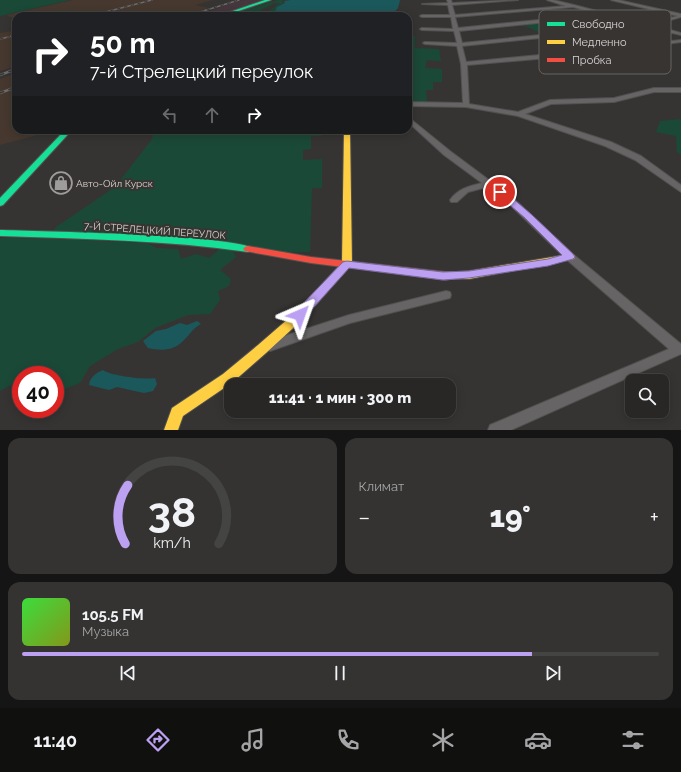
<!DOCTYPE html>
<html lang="ru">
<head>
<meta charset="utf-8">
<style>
	body { margin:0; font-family:Raleway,sans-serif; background:#343332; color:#f1f3f6; height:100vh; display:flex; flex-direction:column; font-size:15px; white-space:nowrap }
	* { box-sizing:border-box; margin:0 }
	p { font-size:13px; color:#a5a5a7 }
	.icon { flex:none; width:22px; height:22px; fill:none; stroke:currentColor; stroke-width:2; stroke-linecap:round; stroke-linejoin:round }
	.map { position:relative; height:430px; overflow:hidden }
	.details { display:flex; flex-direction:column; gap:8px; padding:8px; background:#161515; flex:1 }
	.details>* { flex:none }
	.hud { position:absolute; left:12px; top:12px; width:400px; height:122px; border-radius:12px; box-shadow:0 2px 10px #0003,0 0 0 1px #444443; background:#202124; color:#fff; overflow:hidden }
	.controls { position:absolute; left:625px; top:374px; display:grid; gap:8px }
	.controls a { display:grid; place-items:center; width:44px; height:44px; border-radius:8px; background:#282726; box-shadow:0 2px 10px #0003,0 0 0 1px #444443; font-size:20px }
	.speed { position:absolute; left:12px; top:366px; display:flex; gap:8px; font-size:20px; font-weight:700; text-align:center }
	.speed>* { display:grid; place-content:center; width:52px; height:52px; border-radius:50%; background:#282726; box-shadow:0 2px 10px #0003,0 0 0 1px #444443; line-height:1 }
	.speed .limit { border:6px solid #d22; background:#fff; color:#111 }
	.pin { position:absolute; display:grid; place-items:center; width:34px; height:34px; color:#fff; margin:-17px; border:2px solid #fff; border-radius:50%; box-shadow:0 1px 4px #0007 }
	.me { position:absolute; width:44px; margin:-22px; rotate:43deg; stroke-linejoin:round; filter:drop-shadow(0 0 3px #0008) }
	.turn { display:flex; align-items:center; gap:14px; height:84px; padding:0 12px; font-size:18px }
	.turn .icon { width:52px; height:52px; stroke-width:2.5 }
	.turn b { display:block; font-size:28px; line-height:34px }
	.lanes { display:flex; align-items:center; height:38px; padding:0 12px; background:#0003; justify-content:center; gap:20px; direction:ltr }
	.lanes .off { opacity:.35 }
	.big { font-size:30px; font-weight:800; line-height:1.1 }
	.details .tile { flex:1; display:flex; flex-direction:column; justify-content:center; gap:6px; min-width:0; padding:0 14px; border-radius:12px; background:#343332 }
	.details .dial { align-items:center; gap:0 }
	.dial svg { height:104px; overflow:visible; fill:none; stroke:#444443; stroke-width:7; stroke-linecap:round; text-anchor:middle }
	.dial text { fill:#f1f3f6; stroke:none }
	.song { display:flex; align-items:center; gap:12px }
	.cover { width:48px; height:48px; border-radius:6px; background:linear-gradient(135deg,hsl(120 70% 55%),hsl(70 70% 35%)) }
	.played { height:4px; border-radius:2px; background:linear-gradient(90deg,#bca0f2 80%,#444443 80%) }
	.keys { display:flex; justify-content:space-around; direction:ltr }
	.heat { display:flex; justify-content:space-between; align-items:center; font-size:22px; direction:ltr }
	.details .tiles { flex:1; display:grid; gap:8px; grid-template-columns:1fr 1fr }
	.tile:last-child { grid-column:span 2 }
	.trip { position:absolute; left:224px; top:378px; width:232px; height:40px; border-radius:12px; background:#282726; box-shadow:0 2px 10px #0003,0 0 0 1px #444443; font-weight:800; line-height:40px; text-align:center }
	.menu { display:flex; height:64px; justify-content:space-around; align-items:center; background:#10100f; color:#a5a5a7 }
	.menu .icon { width:28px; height:28px }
	.menu .selected { color:#bca0f2 }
	.menu b { font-size:18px; color:#f1f3f6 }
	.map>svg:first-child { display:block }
</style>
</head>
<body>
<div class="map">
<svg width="681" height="430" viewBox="0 0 681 430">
	<rect width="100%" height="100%" fill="#363433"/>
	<polygon fill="#46363d" points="242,0 266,0 216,16 195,16"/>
	<g fill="#46382e">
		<polygon points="73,0 150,0 88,16 16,16 16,19 6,15"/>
		<polygon points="154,0 213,0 195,5 209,8 184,16 91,16"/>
		<polygon points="13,31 16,32 16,66 0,71 0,33"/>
		<polygon points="16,73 16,130 48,130 34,136 0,145 0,79"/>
	</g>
	<g fill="#1b4937">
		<polygon points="0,0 70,0 0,16"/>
		<polygon points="278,0 283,0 282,2 285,3 279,5 275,12 269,11 280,3 273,3 270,6 264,8 260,11 247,16 228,16"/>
		<polygon points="556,21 574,31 543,34 523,25"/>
		<polygon points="408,36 415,36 415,48 439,49 441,61 427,60 425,68 442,69 442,82 433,82 433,90 426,90 427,102 408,102"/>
		<polygon points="681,119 681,155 677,152 676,136 656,132 660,121"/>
		<polygon points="154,130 321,130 321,136 311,136 311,149 303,150 303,160 322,159 322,188 312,188 310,252 282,252 54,231 56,227 115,187 152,139"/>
		<polygon points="2,238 56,239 148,243 156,248 178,249 181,259 196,254 209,258 221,248 233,250 236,257 220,270 231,279 229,286 218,291 220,300 210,314 188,315 155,328 138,342 118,349 90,366 80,383 62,390 55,390 55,375 21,375 21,385 11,385 0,391 0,239"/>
	</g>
	<g fill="#1b585c">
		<polygon points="291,0 400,0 398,8 391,16 255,16 275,12 277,7 285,3 284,1"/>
		<path d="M197,321l4,3c-8,4 -10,9 -16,15 -11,12 -22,12 -37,9l-5,-7 13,-10 10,-2 14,-6 7,2z"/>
		<path d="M103,370c7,6 43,10 52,8l2,6 -4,7 -9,2 -27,-6 -8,3 -20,-5c1,-8 7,-12 14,-15z"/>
	</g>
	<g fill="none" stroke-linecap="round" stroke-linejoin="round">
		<g stroke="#525150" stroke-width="2">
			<g id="street">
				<path d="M447,0h4l1,3 66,-3 -66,5 3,10 111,-9 -19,-6h6l21,5 73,19 31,-8 -67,-16h7l63,14v3l-28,8 28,8v2l-34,-8 -185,19 4,16 116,-11 99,-11v2l-99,13 -115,10 2,39 49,8 32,-12 64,-2 40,-10h27v4h-27l-40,10 -63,2 -26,10 86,28 30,14 40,29v7l-46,-32 -30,-14 -87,-30 -52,-9 -58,-1v-4l55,1 -2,-39 -4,-18 -32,-2 -2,-1 2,-1 32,1 -3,-12 -32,-1 -2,-1 2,-1 31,1 -2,-12h-29l-2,-1 2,-1h28l-2,-10 -26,-1 26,-1zM573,7l27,7 -142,14 -3,-11zM607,16l33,9 -178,18 -3,-12z"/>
				<path d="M408,117l42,34 63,47 61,57 107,89v10l-170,76h-23l2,-5 179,-76 -103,-90 -59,-57 -20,-15 -19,5 -11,10h-6l-1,-2c8,-11 19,-14 32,-17l-38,-28 -36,-33z"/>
				<polygon points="446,291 450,292 451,295 450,298 350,323 270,351 266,350 264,346 266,342 349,315"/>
			</g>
		</g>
		<g stroke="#525150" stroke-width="2">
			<g id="fast">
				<polygon points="265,0 271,0 224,16 218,16"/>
				<polygon points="65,130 72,130 3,205 0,206 0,198"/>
				<path d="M0,230c31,1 242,5 253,19l-5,3c-82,-12 -165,-13 -248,-16z"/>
			</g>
		</g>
		<g stroke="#525150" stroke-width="2">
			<g id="slow">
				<polygon points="344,130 350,130 352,264 304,318 266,353 233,382 183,416 178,430 164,430 172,408 223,374 258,345 296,312 342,263"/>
				<polygon points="570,254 574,255 575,257 574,259 469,279 442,279 441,276 442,273 469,271"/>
			</g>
		</g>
		<g stroke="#525150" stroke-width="2">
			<polygon id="jam" points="248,246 311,257 446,272 450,273 451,276 450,279 446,280 311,263 245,251 243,249 245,247"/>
		</g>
		<use href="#street" fill="#666464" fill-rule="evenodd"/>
		<use href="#fast" fill="#16e098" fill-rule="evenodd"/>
		<use href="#slow" fill="#ffcf43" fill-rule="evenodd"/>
		<use href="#jam" fill="#f24e42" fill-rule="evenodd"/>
		<g stroke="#6d6b6b" stroke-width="1.5">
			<g id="rail-far1">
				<polyline points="90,16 152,0"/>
				<polyline points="187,16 239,0"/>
				<polyline points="0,39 16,35"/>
			</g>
		</g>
		<g stroke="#6d6b6b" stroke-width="2.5">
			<g id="rail">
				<polyline points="0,75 16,69"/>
				<polyline points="0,93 16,87"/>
			</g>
		</g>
		<use href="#rail-far1" stroke="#373432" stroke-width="1" stroke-dasharray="3.5" stroke-linecap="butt"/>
		<use href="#rail" stroke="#373432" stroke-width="1.5" stroke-dasharray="4.5" stroke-linecap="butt"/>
	</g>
	<polygon fill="#bca0f2" stroke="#7a689d" points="500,189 503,190 532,215 573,254 575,257 573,259 548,266 469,278 443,280 349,268 304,318 300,319 296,318 294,315 296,311 343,262 347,261 443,272 469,271 548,259 562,255 525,218 497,194 496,192 497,190"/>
	<defs>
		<g id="shop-ring" transform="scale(1.15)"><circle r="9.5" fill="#373432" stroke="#9f9d9c" stroke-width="1.5"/><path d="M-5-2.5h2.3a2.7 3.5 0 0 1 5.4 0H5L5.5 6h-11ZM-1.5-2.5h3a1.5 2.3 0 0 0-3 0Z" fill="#9f9d9c"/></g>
	</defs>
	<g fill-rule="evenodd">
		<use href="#shop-ring" x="61" y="183"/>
	</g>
	<g text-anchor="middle" stroke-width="4" stroke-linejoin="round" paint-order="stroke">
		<g font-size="10" fill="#d7d5d4" stroke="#373432" text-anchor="start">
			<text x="76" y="187">Авто-Ойл Курск</text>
		</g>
		<g font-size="10" fill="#d7d5d4" stroke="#373432">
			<text transform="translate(155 230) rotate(4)" y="4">7-Й СТРЕЛЕЦКИЙ ПЕРЕУЛОК</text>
		</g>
	</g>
	<rect x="539" y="10" width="132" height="64" rx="6" fill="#373432" stroke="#676463" stroke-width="1"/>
	<rect x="547" y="22" width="18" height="4" fill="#16e098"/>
	<rect x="547" y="40" width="18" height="4" fill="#ffcf43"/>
	<rect x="547" y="58" width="18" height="4" fill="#f24e42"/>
	<g font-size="11" fill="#d7d5d4">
		<text x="572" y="28">Свободно</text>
		<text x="572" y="46">Медленно</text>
		<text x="572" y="64">Пробка</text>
	</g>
</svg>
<div class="controls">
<a><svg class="icon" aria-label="search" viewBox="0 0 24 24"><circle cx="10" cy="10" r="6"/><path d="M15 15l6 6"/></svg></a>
</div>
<div class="speed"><div class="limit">40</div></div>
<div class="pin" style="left:500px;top:192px;background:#d93025"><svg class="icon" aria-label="arrive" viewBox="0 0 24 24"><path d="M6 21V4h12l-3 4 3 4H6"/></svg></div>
<svg class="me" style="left:300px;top:315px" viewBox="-20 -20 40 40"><path d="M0-17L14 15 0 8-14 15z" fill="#bca0f2" stroke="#fff" stroke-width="4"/></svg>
<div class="trip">11:41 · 1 мин · 300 m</div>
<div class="hud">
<div class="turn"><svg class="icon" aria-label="right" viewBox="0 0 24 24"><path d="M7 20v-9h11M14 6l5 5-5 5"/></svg><div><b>50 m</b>7-й Стрелецкий переулок</div></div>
<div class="lanes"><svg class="icon off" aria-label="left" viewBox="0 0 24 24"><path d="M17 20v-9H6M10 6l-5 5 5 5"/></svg><svg class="icon off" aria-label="ahead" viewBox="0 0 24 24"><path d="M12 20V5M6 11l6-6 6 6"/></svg><svg class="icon" aria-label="right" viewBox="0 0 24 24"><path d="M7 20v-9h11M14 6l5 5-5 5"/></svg></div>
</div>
</div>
<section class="details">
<div class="tiles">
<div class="tile dial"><svg viewBox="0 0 100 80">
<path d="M14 69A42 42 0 1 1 86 69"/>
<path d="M14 69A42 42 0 0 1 16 24" stroke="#bca0f2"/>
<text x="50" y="56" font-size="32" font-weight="700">38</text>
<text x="50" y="72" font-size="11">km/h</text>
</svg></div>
<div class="tile"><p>Климат</p>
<div class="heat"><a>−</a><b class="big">19°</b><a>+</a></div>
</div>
<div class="tile">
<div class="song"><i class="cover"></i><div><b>105.5 FM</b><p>Музыка</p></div></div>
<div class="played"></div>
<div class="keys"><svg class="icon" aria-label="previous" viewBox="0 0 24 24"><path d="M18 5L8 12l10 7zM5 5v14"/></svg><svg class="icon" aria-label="pause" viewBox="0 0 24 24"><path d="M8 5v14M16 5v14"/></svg><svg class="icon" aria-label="next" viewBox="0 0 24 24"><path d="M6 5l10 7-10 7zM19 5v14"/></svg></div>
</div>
</div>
</section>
<nav class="menu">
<b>11:40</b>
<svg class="icon selected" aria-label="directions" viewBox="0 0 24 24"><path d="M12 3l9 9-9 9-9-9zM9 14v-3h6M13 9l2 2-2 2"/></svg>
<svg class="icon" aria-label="music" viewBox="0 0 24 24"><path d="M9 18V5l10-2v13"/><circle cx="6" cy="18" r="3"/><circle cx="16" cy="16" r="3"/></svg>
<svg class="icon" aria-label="phone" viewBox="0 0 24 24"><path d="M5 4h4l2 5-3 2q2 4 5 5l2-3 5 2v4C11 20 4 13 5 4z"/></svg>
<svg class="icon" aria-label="climate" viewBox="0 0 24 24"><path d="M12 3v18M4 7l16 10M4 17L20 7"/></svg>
<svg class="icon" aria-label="car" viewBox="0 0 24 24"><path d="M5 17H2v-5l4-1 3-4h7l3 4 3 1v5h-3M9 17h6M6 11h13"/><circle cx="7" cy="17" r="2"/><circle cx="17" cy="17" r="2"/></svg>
<svg class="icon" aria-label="filters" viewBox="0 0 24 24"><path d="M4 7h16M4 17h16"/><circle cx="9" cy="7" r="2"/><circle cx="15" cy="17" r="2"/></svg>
</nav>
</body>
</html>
